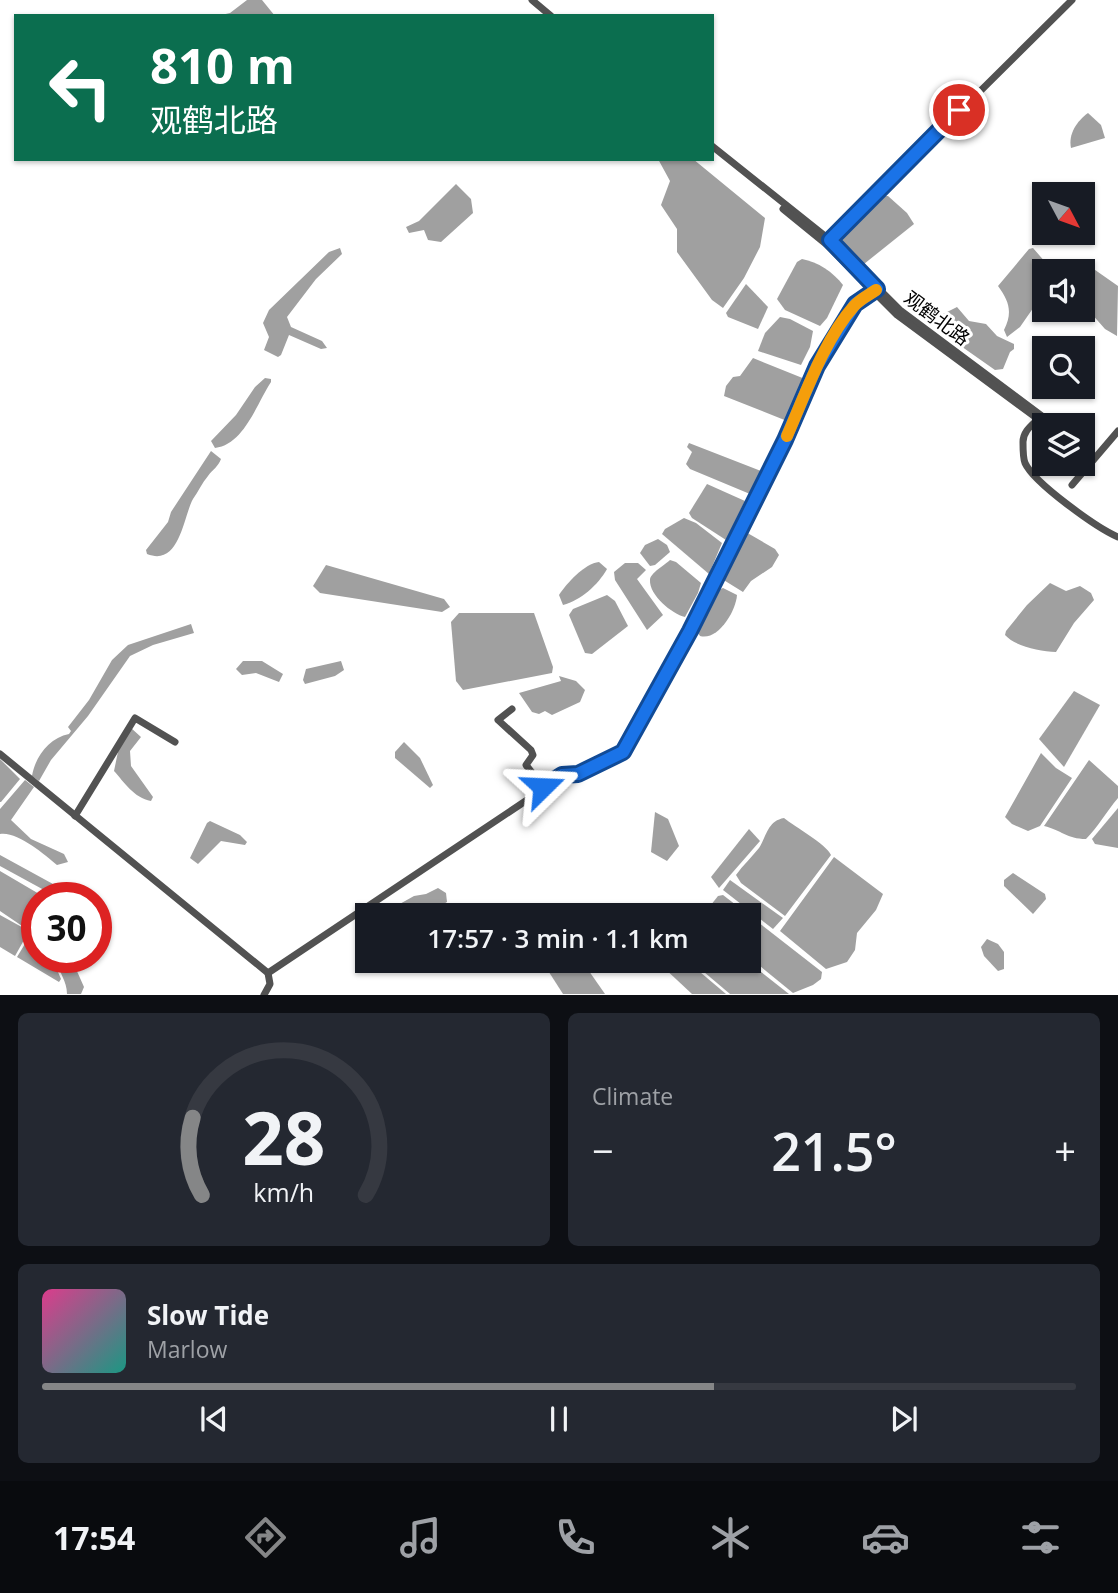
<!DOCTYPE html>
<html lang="en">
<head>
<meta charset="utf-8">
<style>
	body { margin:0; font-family:"Open Sans","Noto Sans SC",sans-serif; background:#242831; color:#f1f3f6; height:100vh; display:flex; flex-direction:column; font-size:26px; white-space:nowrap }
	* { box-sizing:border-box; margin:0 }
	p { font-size:23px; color:#9ea1a6 }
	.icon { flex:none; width:38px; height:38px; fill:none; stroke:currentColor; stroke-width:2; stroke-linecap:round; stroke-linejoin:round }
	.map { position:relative; height:995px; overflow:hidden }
	.sheet { display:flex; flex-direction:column; gap:18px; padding:18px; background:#0d0f14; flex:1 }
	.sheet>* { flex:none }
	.hud { position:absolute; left:14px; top:14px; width:700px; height:147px; border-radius:0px; box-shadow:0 2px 5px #0004; background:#0b6e4f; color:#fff; overflow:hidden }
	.needle { width:46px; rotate:131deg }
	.buttons { position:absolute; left:1032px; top:182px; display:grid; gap:14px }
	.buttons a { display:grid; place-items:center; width:63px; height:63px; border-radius:0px; background:#171b24; box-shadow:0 2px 5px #0004; font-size:35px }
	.speed { position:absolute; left:21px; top:882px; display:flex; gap:14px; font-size:35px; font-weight:700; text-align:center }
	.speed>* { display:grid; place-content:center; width:91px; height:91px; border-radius:50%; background:#171b24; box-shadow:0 2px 5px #0004; line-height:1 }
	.speed .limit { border:10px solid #d22; background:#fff; color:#111 }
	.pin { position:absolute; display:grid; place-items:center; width:60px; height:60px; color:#fff; margin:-30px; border:4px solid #fff; border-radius:50%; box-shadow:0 2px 7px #0007 }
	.me { position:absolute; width:77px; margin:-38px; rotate:69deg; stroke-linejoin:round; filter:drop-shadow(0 0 5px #0008) }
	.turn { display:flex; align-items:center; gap:24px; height:147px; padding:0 21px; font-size:32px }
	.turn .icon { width:91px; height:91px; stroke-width:2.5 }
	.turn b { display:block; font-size:49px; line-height:60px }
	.big { font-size:52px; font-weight:600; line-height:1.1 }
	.sheet .tile { flex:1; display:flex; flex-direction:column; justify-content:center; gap:10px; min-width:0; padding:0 24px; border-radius:10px; background:#242831 }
	.sheet .dial { align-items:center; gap:0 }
	.dial svg { height:182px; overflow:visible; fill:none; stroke:#363941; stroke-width:7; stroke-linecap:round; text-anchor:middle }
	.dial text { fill:#f1f3f6; stroke:none }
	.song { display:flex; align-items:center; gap:21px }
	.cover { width:84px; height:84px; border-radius:10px; background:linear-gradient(135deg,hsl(330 70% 55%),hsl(170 70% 35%)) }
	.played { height:7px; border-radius:4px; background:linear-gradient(90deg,#858687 65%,#363941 65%) }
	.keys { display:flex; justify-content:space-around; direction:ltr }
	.heat { display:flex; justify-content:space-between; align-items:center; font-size:38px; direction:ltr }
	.sheet .tiles { flex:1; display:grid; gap:18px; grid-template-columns:1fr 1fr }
	.tile:last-child { grid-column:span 2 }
	.trip { position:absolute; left:355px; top:903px; width:406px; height:70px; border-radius:0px; background:#171b24; box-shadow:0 2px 5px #0004; font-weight:600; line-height:70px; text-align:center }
	.tab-bar { display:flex; height:112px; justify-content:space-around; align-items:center; background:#090b0e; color:#9ea1a6 }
	.tab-bar .icon { width:49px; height:49px }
	.tab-bar .active { color:#858687 }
	.tab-bar b { font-size:32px; color:#f1f3f6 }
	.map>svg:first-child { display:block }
</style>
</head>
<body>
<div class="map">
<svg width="1118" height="995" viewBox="0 0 1118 995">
	<rect width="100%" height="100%" fill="#fff"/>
	<g fill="#a0a0a0">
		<polygon points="247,0 262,0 275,16 217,16 230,13"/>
		<path d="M1088,113l13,12 4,13 -34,10c-3,-14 6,-27 17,-35z"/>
		<polygon points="658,159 693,159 765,218 760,247 744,278 723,308 712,300 677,252 677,229 661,205 670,181"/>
		<polygon points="456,184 471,199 473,213 441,242 428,240 424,230 409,233 406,227 419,221"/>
		<polygon points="881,196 888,196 907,213 914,224 864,264 838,239 850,225"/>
		<polygon points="340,248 342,254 316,279 287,317 291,327 322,341 327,348 321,349 289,335 281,355 278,357 264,350 269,337 263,323 269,310 329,252"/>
		<path d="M1033,248l20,23h-8v20l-25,36 -13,10 -3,-7c9,-18 5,-29 -6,-44l31,-37z"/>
		<path d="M802,259c16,3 31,13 41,26l-16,33 -7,8 -35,-16 -8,-11 20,-37z"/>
		<polygon points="1071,261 1088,265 1118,286 1117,336 1105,329 1083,304 1083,271 1068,271 1064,268"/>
		<polygon points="746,284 768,307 758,329 728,317 726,313"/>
		<polygon points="957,307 969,321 986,324 997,336 1014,344 1014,349 1010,352 1003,369 995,370 958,344 957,339 940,326 943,314"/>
		<polygon points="780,317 790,319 813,331 810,347 801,365 758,351 765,333"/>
		<polygon points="753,358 805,379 787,421 724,396 726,386 733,377 740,376"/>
		<path d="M265,378l6,1v3c-14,21 -27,63 -56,66l-4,-7 25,-26 19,-28z"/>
		<polygon points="689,443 761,471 750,494 690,469 686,464 692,452 687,447"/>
		<path d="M211,451l10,8c-3,8 -8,10 -13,17 -6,7 -10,16 -15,23 -10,18 -13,68 -46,55l-1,-4 22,-28 3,-10z"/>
		<polygon points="707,484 745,501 726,540 692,518 689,513"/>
		<polygon points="684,518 696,523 722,543 709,574 662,534 665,529"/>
		<polygon points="744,531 775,549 779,555 772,567 751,581 743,592 722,579"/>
		<polygon points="658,539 667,545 670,552 655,565 650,566 640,553 645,545"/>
		<path d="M670,560l6,2 25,21 -3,10 -13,24c-13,-3 -36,-22 -35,-37 0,-7 15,-15 20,-20z"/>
		<path d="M599,562l8,7c-9,16 -26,31 -44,36l-4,-10c7,-11 26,-32 40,-33z"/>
		<polygon points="625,563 638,563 646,570 637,579 663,615 647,630 615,580 614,572"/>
		<polygon points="326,565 444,599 450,607 442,612 320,593 313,586"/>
		<path d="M1050,583l16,8 14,-5 11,7 3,7 -20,23 -18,29c-16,-1 -40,-5 -51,-17l1,-4 21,-26z"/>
		<path d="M723,588l14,7c-1,16 -19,46 -37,41l-6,-9 19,-35z"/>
		<polygon points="607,595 615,601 628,626 592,654 585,653 569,615 573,609"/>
		<polygon points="459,613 534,613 553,667 552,673 463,690 456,681 451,622"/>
		<path d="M191,624l3,9 -41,12 -23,11 -42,60 -37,44 -12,21 -7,-5c3,-19 17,-38 37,-42l2,-3 -3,-4 21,-27 23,-40 16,-15z"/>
		<polygon points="243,661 262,661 283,674 279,682 256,673 242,675 236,669"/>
		<polygon points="341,661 344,670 335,676 305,684 303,680 306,669"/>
		<polygon points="559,676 576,681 585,690 580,702 552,715 545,711 539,714 532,712 519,693 561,681"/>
		<polygon points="1074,691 1100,705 1064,767 1039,739"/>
		<path d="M131,728l10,9 -11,14 1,15 22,31 -2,4c-17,-3 -27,-19 -37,-30l5,-24z"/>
		<polygon points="404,742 420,758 433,785 430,788 395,758 395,752"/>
		<polygon points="1041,753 1056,768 1072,778 1040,826 1028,831 1012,824 1005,817"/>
		<polygon points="0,759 20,779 1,802 0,802"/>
		<path d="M1089,760l29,26v12c-12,14 -20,29 -32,41 -19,0 -25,-9 -42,-13z"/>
		<path d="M25,780l9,7 -23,33 20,19 33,15 4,8 -11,3c-13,-11 -40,-34 -57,-31v-25z"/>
		<polygon points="1118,808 1118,848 1095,844 1092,839"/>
		<polygon points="655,812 668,819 679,846 667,861 651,852"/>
		<path d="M784,818c11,9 42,26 47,37l-46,61 -44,-33 -5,-8c7,-10 16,-18 23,-27 7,-10 8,-27 25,-30z"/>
		<polygon points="210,821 240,835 247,842 245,845 221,841 198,864 190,858 207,823"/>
		<polygon points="749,829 760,841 719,888 711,877"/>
		<polygon points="0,855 53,884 56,883 62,898 52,898 44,890 0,866"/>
		<polygon points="834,857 883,894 876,910 857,933 855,950 847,962 826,969 780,931"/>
		<path d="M0,871l46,27h-9c0,12 3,26 -9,32l-28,-19z"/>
		<polygon points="1013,873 1045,894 1046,899 1033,914 1004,886 1004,880"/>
		<polygon points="730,880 783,918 773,929 723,890"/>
		<polygon points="438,888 446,893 447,902 425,915 380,915 414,896 426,894"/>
		<polygon points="723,895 749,915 703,915 718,896"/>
		<polygon points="0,915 29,931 15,956 0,947"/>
		<polygon points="749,915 822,972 821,979 813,985 793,993 749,957"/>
		<polygon points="31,934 37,938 37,957 52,958 61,979 59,982 17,957"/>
		<polygon points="987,939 998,944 1004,952 1004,969 998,971 984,956 981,947"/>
		<path d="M60,957l12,3 12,27 -3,7h-14c0,-13 -8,-21 -10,-33z"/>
		<polygon points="554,961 582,961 605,994 563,994 547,969"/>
		<polygon points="664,961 687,961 726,994 692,994 662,966"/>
		<polygon points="691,961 747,961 789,994 730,994"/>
	</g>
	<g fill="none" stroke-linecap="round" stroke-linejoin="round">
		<g stroke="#525252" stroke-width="7">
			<polyline points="532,0 551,16"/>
			<polyline points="712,146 830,240 900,310 1054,425"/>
			<polyline points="783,209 826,244 897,315 1046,425"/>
			<polyline points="829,241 1072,0"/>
			<path d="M1041,416c-7,8 -18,14 -18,26 0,5 0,16 2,21 9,20 72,65 93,74"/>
			<polyline points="1083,449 1094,458 1091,462 1083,455"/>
			<polyline points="1072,485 1118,431"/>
			<polyline points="512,709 498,720 531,750 533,755 526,765 543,787"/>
			<polyline points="0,754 268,973 270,984 264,995"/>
			<polyline points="75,816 135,718 175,742"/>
			<polyline points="268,973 539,792 553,779 562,775 577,774 623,752 690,631 785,440 817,366 855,304 877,289"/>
		</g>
	</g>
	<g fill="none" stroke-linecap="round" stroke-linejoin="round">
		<g stroke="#114b97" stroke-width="18">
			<polyline id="route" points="543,787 562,775 578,774 623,752 690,631 785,440 817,366 855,304 877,289 830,240 959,110"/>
		</g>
		<use href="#route" stroke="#1a73e8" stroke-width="12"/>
		<path stroke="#f59e0b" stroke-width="12" d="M787,436c18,-41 37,-96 67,-130 6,-7 15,-11 22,-16"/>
	</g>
	<g text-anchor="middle" stroke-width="6" stroke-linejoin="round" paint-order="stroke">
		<g font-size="19" fill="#000" stroke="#fff">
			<text transform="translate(937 318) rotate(37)" y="7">观鹤北路</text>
		</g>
	</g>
</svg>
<div class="buttons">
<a><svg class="needle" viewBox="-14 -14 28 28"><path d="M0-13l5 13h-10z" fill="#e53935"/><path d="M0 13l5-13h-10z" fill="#9ea1a6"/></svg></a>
<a><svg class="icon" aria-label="sound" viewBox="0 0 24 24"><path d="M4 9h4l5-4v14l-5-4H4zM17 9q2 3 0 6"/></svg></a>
<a><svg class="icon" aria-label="search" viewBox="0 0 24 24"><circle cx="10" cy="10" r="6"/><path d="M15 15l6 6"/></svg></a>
<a><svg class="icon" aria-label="layers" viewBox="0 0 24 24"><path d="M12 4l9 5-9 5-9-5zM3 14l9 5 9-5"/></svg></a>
</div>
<div class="speed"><div class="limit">30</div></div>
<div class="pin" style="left:959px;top:110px;background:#d93025"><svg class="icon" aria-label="arrive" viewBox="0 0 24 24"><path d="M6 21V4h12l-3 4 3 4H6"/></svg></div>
<svg class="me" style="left:543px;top:787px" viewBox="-20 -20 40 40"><path d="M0-17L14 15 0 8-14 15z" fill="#1a73e8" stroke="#fff" stroke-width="4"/></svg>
<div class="trip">17:57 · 3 min · 1.1 km</div>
<div class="hud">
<div class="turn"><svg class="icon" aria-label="left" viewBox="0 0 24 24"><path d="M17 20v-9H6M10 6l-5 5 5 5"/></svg><div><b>810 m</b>观鹤北路</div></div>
</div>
</div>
<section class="sheet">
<div class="tiles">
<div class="tile dial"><svg viewBox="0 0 100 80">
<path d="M14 69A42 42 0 1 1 86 69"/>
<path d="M14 69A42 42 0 0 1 10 35" stroke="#858687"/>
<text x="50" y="56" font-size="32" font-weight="700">28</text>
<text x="50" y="72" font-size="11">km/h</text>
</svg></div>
<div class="tile"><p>Climate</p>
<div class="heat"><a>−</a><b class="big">21.5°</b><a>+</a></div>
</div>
<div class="tile">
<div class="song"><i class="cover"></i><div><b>Slow Tide</b><p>Marlow</p></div></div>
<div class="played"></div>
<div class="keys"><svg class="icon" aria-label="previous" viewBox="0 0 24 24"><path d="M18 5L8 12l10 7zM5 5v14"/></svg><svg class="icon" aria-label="pause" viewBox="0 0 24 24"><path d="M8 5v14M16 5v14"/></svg><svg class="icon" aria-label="next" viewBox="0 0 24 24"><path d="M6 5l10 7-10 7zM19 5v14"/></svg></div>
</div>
</div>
</section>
<nav class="tab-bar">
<b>17:54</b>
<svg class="icon active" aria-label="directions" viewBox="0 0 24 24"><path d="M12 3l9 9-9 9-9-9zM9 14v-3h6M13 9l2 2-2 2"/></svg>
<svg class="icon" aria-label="music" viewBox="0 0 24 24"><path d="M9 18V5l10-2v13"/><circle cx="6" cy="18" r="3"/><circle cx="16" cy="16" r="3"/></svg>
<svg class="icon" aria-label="phone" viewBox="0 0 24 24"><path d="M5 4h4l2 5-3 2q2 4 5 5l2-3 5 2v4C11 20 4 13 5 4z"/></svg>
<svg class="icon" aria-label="climate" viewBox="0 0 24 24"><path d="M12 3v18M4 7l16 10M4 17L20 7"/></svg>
<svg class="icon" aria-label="car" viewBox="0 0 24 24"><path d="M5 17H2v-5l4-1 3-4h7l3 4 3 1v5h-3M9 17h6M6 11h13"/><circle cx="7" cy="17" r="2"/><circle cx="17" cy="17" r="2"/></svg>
<svg class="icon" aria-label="filters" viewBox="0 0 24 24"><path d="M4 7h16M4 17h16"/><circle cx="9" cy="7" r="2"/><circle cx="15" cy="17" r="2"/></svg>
</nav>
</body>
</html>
